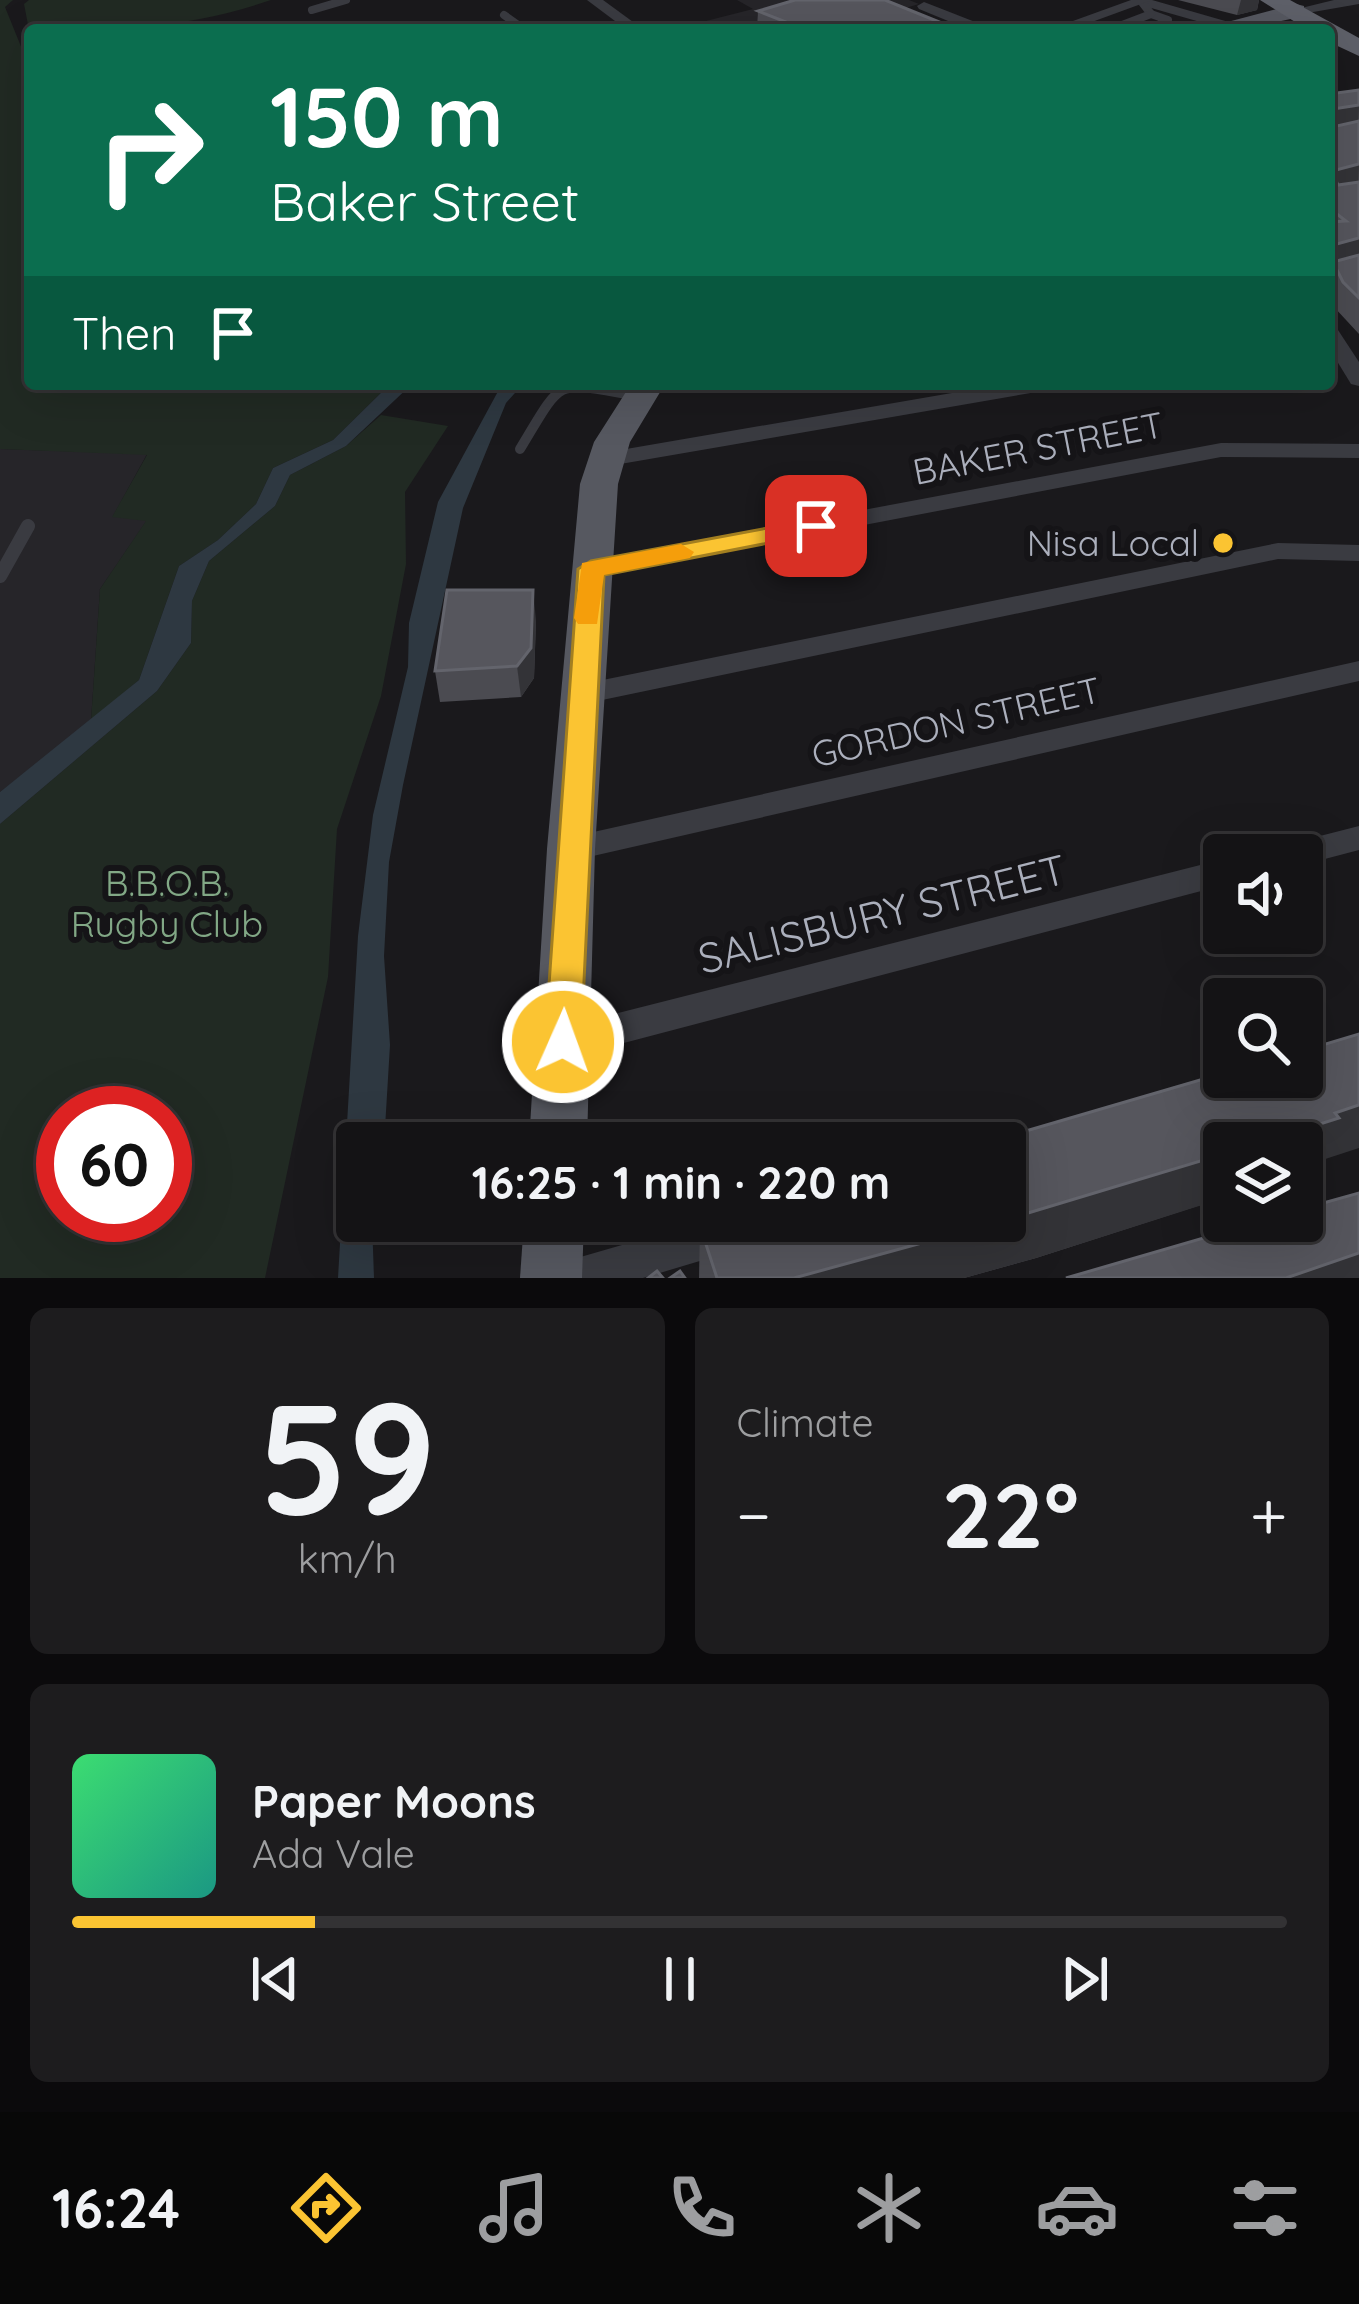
<!DOCTYPE html>
<html lang="en">
<head>
<meta charset="utf-8">
<style>
	body { margin:0; font-family:Quicksand,sans-serif; background:#1d1c1e; color:#f1f3f6; height:100vh; display:flex; flex-direction:column; font-size:45px; white-space:nowrap }
	* { box-sizing:border-box; margin:0 }
	p { font-size:39px; color:#9d9ea0 }
	.icon { flex:none; width:66px; height:66px; fill:none; stroke:currentColor; stroke-width:2; stroke-linecap:round; stroke-linejoin:round }
	.map { position:relative; height:1278px; overflow:hidden }
	.details { display:flex; flex-direction:column; gap:30px; padding:30px; background:#0b0a0c; flex:1 }
	.details>* { flex:none }
	.banner { position:absolute; left:24px; top:24px; width:1311px; height:366px; border-radius:12px; box-shadow:0 12px 48px #0002,0 0 0 3px #333234; background:#0b6e4f; color:#fff; overflow:hidden }
	.fabs { position:absolute; left:1203px; top:834px; display:grid; gap:24px }
	.fabs a { display:grid; place-items:center; width:120px; height:120px; border-radius:12px; background:#141315; box-shadow:0 12px 48px #0002,0 0 0 3px #333234; font-size:60px }
	.speed { position:absolute; left:36px; top:1086px; display:flex; gap:24px; font-size:60px; font-weight:700; text-align:center }
	.speed>* { display:grid; place-content:center; width:156px; height:156px; border-radius:50%; background:#141315; box-shadow:0 12px 48px #0002,0 0 0 3px #333234; line-height:1 }
	.speed .limit { border:18px solid #d22; background:#fff; color:#111 }
	.pin { position:absolute; display:grid; place-items:center; width:102px; height:102px; color:#fff; margin:-51px; border-radius:24px; box-shadow:0 6px 18px #0006 }
	.me { position:absolute; width:132px; margin:-66px; rotate:2deg; stroke-linejoin:round; filter:drop-shadow(0 0 9px #0008) }
	.turn { display:flex; align-items:center; gap:42px; height:252px; padding:0 48px; font-size:54px }
	.turn .icon { width:156px; height:156px; stroke-width:2.5 }
	.turn b { display:block; font-size:84px; line-height:102px }
	.then { display:flex; align-items:center; height:114px; padding:0 48px; background:#0003; gap:24px; font-size:45px }
	.big { font-size:90px; font-weight:800; line-height:1.1 }
	.details .widget { flex:1; display:flex; flex-direction:column; justify-content:center; gap:18px; min-width:0; padding:0 42px; border-radius:18px; background:#1d1c1e }
	.details .dial { align-items:center; gap:0 }
	.dial b { font-size:156px; line-height:1 }
	.song { display:flex; align-items:center; gap:36px }
	.cover { width:144px; height:144px; border-radius:18px; background:linear-gradient(135deg,hsl(140 70% 55%),hsl(170 70% 35%)) }
	.played { height:12px; border-radius:6px; background:linear-gradient(90deg,#fbc432 20%,#333234 20%) }
	.keys { display:flex; justify-content:space-around; direction:ltr }
	.heat { display:flex; justify-content:space-between; align-items:center; font-size:66px; direction:ltr }
	.details .tiles { flex:1; display:grid; gap:30px; grid-template-columns:1fr 1fr }
	.widget:last-child { grid-column:span 2 }
	.trip { position:absolute; left:336px; top:1122px; width:690px; height:120px; border-radius:12px; background:#141315; box-shadow:0 12px 48px #0002,0 0 0 3px #333234; font-weight:800; line-height:120px; text-align:center }
	.tabs { display:flex; height:192px; justify-content:space-around; align-items:center; background:#080808; color:#9d9ea0 }
	.tabs .icon { width:84px; height:84px }
	.tabs .active { color:#fbc432 }
	.tabs b { font-size:54px; color:#f1f3f6 }
	.map>svg:first-child { display:block }
</style>
</head>
<body>
<div class="map">
<svg width="1359" height="1278" viewBox="0 0 1359 1278">
	<rect width="100%" height="100%" fill="#1a191c"/>
	<g fill="#262529">
		<polygon points="737,0 909,0 919,4 875,17 905,30 671,30 753,9"/>
		<polygon points="0,449 147,454 113,516 147,520 100,589 91,721 0,792"/>
	</g>
	<g fill="#212a23" fill-rule="evenodd">
		<polygon points="0,0 13,0 5,7 22,49 30,51 30,384 390,384 333,440 273,468 256,504 218,540 179,566 139,680 91,721 100,589 146,521 112,517 147,455 0,449"/>
		<path d="M29,0h242c-84,29 -153,30 -241,30v5l-6,-31z"/>
		<path d="M381,415l67,11 -43,66 1,72 -25,132 -44,133 -9,148 -63,301h-265v-454l157,-133 34,-48 1,-42 17,-40 66,-55 15,-31 56,-29zM63,1113h102v102h-102z"/>
	</g>
	<g fill="#2e3841">
		<polygon points="390,384 412,384 346,446 290,475 275,506 209,561 192,601 191,643 157,691 0,824 0,792 139,680 179,566 218,540 256,504 273,468 333,440"/>
		<polygon points="502,384 523,384 506,403 463,508 403,785 389,862 384,956 390,1045 385,1128 382,1143 357,1143 357,1221 372,1221 374,1278 338,1278 358,936 373,815 408,667 409,623 438,502"/>
	</g>
	<g fill="none" stroke-linecap="round" stroke-linejoin="round">
		<g stroke="#3a3b41" stroke-width="8">
			<polyline points="1141,1 1225,25"/>
			<polyline points="1141,1 1151,14 1168,20 1149,30"/>
			<polyline points="312,10 346,0"/>
			<polyline points="504,15 525,30"/>
			<polyline points="1109,30 1151,14"/>
		</g>
		<path stroke="#3a3b41" stroke-width="10" d="M520,449c46,-76 33,-66 120,-53"/>
		<polyline stroke="#3a3b41" stroke-width="14" points="0,576 28,526"/>
		<g fill="#3a3b41" fill-rule="evenodd">
			<polygon points="587,0 603,0 644,30 627,30"/>
			<polygon points="1131,0 1152,0 1070,30 1048,30"/>
			<polygon points="1334,0 1359,0 1359,4 1296,15 1289,11"/>
			<polygon points="924,2 988,27 990,30 970,30 919,9 917,6"/>
			<polygon points="1329,325 1336,327 1359,362 1359,386 1351,384 1329,348"/>
			<polygon points="1004,384 1053,384 1042,391 603,467 591,460 603,453"/>
			<polygon points="1221,443 1359,444 1359,458 1221,457 591,577 578,569 591,561"/>
			<polygon points="1278,543 1359,545 1359,561 1278,559 583,704 569,694 583,684"/>
			<polygon points="1359,661 1359,681 571,861 560,858 555,849 560,840 571,837"/>
			<polygon points="1359,826 1359,850 1302,865 1302,855 1276,855 1281,846"/>
			<polygon points="1224,859 1224,885 563,1059 551,1054 545,1043 551,1032 563,1027"/>
			<polygon points="705,1221 789,1221 784,1234 770,1240 643,1278 557,1278 563,1264 577,1258"/>
		</g>
		<g fill="#565860" fill-rule="evenodd">
			<polygon points="1296,4 1304,6 1304,16 1240,30 1197,30"/>
			<polygon points="631,384 665,384 630,442 618,484 595,849 587,1143 529,1143 547,849 580,484 594,442"/>
			<polygon points="524,1221 584,1221 582,1278 520,1278"/>
		</g>
		<polygon fill="#5e6069" fill-rule="evenodd" points="1260,0 1290,0 1359,38 1359,56 1329,42 1329,30 1308,30"/>
	</g>
	<g fill="#4b4b51">
		<polygon points="1178,0 1259,0 1257,10 1237,15"/>
		<polygon points="758,11 959,30 757,30"/>
		<polygon points="1359,90 1359,334 1334,307 1329,297 1329,275 1331,269 1329,269 1329,94"/>
		<polygon points="536,620 534,678 521,697 440,702 435,671"/>
		<polygon points="1310,1164 1306,1171 1036,1258 964,1278 699,1278 700,1226"/>
	</g>
	<g fill="#333337">
		<polygon points="1241,0 1259,0 1257,10 1237,15"/>
		<polygon points="1359,105 1358,127 1329,131 1333,109"/>
		<polygon points="1359,164 1358,187 1329,194 1332,171"/>
		<polygon points="1359,238 1359,258 1333,262 1331,269 1329,269 1329,257 1333,245"/>
		<polygon points="533,590 536,620 534,678 521,697 517,666"/>
		<polygon points="1359,1105 1359,1148 1310,1164 1306,1171 1302,1173 1302,1143 1260,1143"/>
		<polygon points="1224,1154 1224,1198 1036,1258 964,1278 794,1278"/>
		<polygon points="1359,1253 1359,1278 1286,1278"/>
	</g>
	<g fill="#56565d" stroke="#63646c" stroke-width="3">
		<polygon points="795,0 885,0 959,30 806,30 758,11"/>
		<polygon points="1359,90 1359,105 1333,109 1337,126 1359,121 1359,164 1332,171 1338,185 1359,182 1359,238 1333,245 1329,239 1329,222 1346,221 1329,208 1329,94"/>
		<polygon points="1359,255 1359,298 1343,282 1333,262"/>
		<polygon points="447,590 533,590 531,648 517,666 435,671"/>
		<polygon points="1359,1034 1359,1105 1335,1113 1339,1118 1260,1143 1224,1143 1224,1154 1005,1220 1005,1143 985,1143 1224,1073 1224,1077 1302,1077 1302,1051"/>
		<polygon points="1359,1193 1359,1253 1286,1278 1066,1278 1262,1221 1302,1221 1302,1209"/>
		<polygon points="717,1221 1002,1221 794,1278 717,1278 700,1226"/>
		<polygon points="657,1271 663,1278 648,1278"/>
		<polygon points="680,1271 685,1278 670,1278"/>
	</g>
	<polygon fill="#fbc432" stroke="#a37f20" stroke-width="3" points="816,519 825,521 825,532 604,575 581,1042 576,1054 563,1058 551,1054 545,1042 578,569 591,561"/>
	<polygon fill="#f59e0b" points="681,544 694,552 690,558 604,575 597,624 578,624 574,618 582,563"/>
	<circle fill="#fbc432" stroke="#151417" stroke-width="4.5" cx="1223" cy="543" r="12"/>
	<g text-anchor="middle" stroke-width="12" stroke-linejoin="round" paint-order="stroke">
		<g font-size="36" fill="#abafbc" stroke="#151417">
			<text transform="translate(1038 448) rotate(-11)" y="13">BAKER STREET</text>
			<text transform="translate(956 722) rotate(-13)" y="13">GORDON STREET</text>
		</g>
		<g font-size="36" fill="#abafbc" stroke="#151417" text-anchor="end">
			<text x="1199" y="556">Nisa Local</text>
		</g>
		<g font-size="36" fill="#82a886" stroke="#151417">
			<text x="167" y="896">B.B.O.B.<tspan x="167" dy="41">Rugby Club</tspan></text>
		</g>
		<g font-size="42" fill="#abafbc" stroke="#151417">
			<text transform="translate(882 914) rotate(-14)" y="15">SALISBURY STREET</text>
		</g>
	</g>
</svg>
<div class="fabs">
<a><svg class="icon" aria-label="sound" viewBox="0 0 24 24"><path d="M4 9h4l5-4v14l-5-4H4zM17 9q2 3 0 6"/></svg></a>
<a><svg class="icon" aria-label="search" viewBox="0 0 24 24"><circle cx="10" cy="10" r="6"/><path d="M15 15l6 6"/></svg></a>
<a><svg class="icon" aria-label="layers" viewBox="0 0 24 24"><path d="M12 4l9 5-9 5-9-5zM3 14l9 5 9-5"/></svg></a>
</div>
<div class="speed"><div class="limit">60</div></div>
<div class="pin" style="left:816px;top:526px;background:#d93025"><svg class="icon" aria-label="arrive" viewBox="0 0 24 24"><path d="M6 21V4h12l-3 4 3 4H6"/></svg></div>
<svg class="me" style="left:563px;top:1042px" viewBox="-20 -20 40 40"><circle r="17" fill="#fbc432" stroke="#fff" stroke-width="3"/><path d="M0-11L8 9 0 5-8 9z" fill="#fff"/></svg>
<div class="trip">16:25 · 1 min · 220 m</div>
<div class="banner">
<div class="turn"><svg class="icon" aria-label="right" viewBox="0 0 24 24"><path d="M7 20v-9h11M14 6l5 5-5 5"/></svg><div><b>150 m</b>Baker Street</div></div>
<div class="then">Then<svg class="icon" aria-label="arrive" viewBox="0 0 24 24"><path d="M6 21V4h12l-3 4 3 4H6"/></svg></div>
</div>
</div>
<section class="details">
<div class="tiles">
<div class="widget dial"><b>59</b><p>km/h</p></div>
<div class="widget"><p>Climate</p>
<div class="heat"><a>−</a><b class="big">22°</b><a>+</a></div>
</div>
<div class="widget">
<div class="song"><i class="cover"></i><div><b>Paper Moons</b><p>Ada Vale</p></div></div>
<div class="played"></div>
<div class="keys"><svg class="icon" aria-label="previous" viewBox="0 0 24 24"><path d="M18 5L8 12l10 7zM5 5v14"/></svg><svg class="icon" aria-label="pause" viewBox="0 0 24 24"><path d="M8 5v14M16 5v14"/></svg><svg class="icon" aria-label="next" viewBox="0 0 24 24"><path d="M6 5l10 7-10 7zM19 5v14"/></svg></div>
</div>
</div>
</section>
<nav class="tabs">
<b>16:24</b>
<svg class="icon active" aria-label="directions" viewBox="0 0 24 24"><path d="M12 3l9 9-9 9-9-9zM9 14v-3h6M13 9l2 2-2 2"/></svg>
<svg class="icon" aria-label="music" viewBox="0 0 24 24"><path d="M9 18V5l10-2v13"/><circle cx="6" cy="18" r="3"/><circle cx="16" cy="16" r="3"/></svg>
<svg class="icon" aria-label="phone" viewBox="0 0 24 24"><path d="M5 4h4l2 5-3 2q2 4 5 5l2-3 5 2v4C11 20 4 13 5 4z"/></svg>
<svg class="icon" aria-label="climate" viewBox="0 0 24 24"><path d="M12 3v18M4 7l16 10M4 17L20 7"/></svg>
<svg class="icon" aria-label="car" viewBox="0 0 24 24"><path d="M5 17H2v-5l4-1 3-4h7l3 4 3 1v5h-3M9 17h6M6 11h13"/><circle cx="7" cy="17" r="2"/><circle cx="17" cy="17" r="2"/></svg>
<svg class="icon" aria-label="filters" viewBox="0 0 24 24"><path d="M4 7h16M4 17h16"/><circle cx="9" cy="7" r="2"/><circle cx="15" cy="17" r="2"/></svg>
</nav>
</body>
</html>
